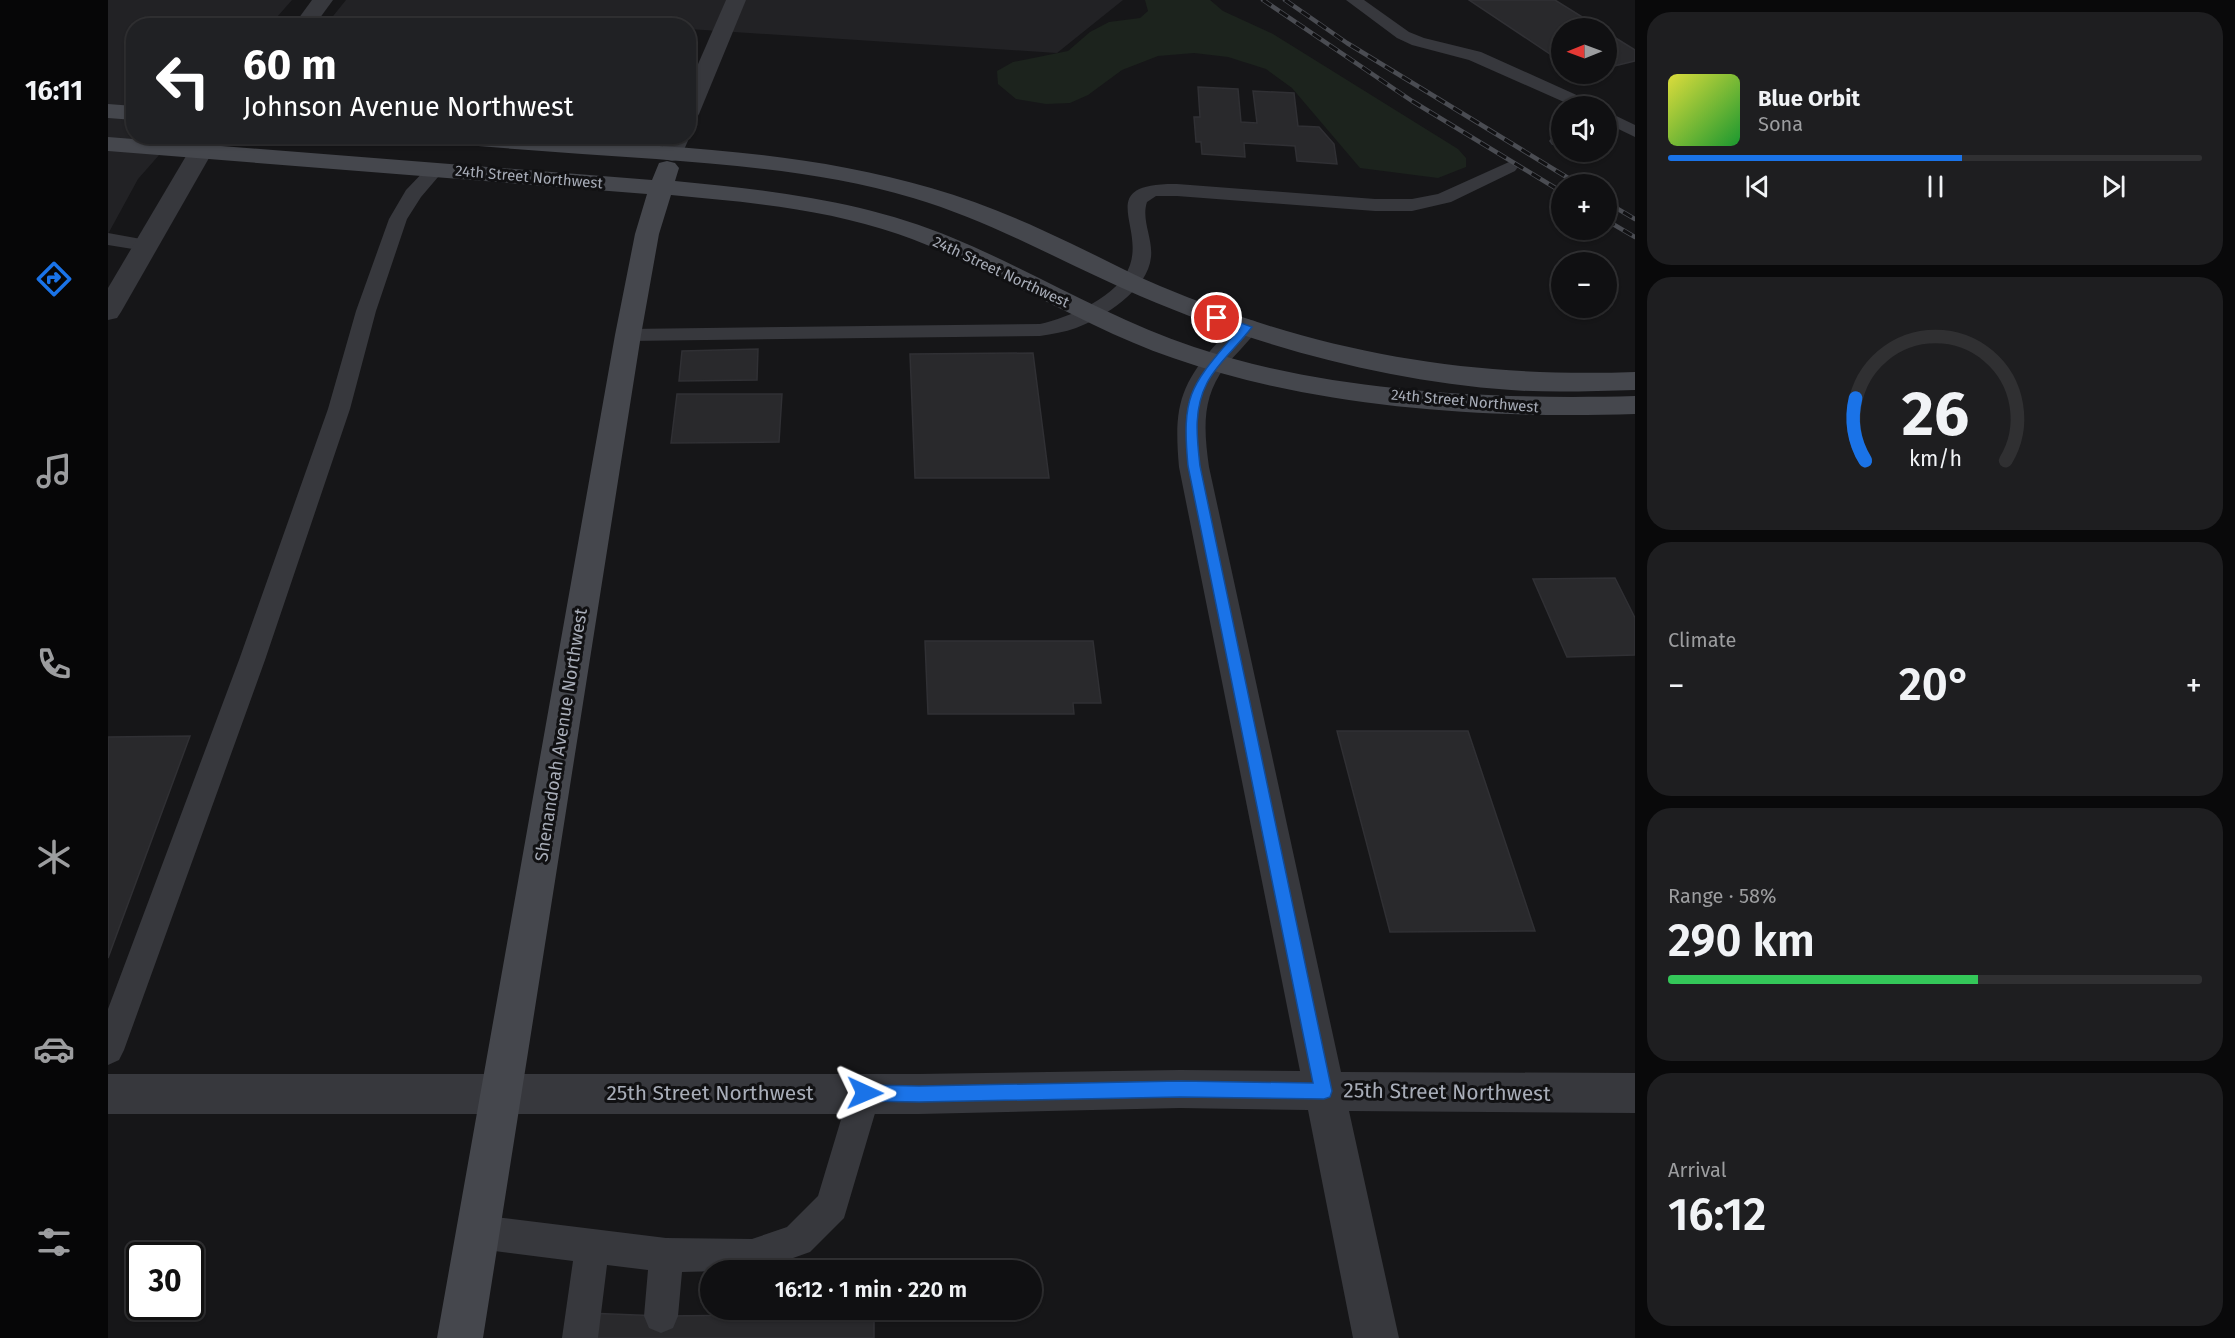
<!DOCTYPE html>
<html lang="en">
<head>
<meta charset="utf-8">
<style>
	body { margin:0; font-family:"Fira Sans",sans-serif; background:#1e1e20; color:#f1f3f6; height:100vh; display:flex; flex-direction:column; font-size:22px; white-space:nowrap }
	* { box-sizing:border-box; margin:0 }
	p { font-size:20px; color:#9c9d9f }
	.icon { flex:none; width:33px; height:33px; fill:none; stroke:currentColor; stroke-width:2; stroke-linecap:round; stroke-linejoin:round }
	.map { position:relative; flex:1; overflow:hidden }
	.details { display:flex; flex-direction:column; gap:12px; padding:12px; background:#09090a; width:600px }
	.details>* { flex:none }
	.hud { position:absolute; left:18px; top:18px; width:570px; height:126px; border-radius:24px; box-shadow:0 2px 4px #0004,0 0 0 2px #303032; background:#202124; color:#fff; overflow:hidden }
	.needle { width:39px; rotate:269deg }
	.controls { position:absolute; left:1443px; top:18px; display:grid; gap:12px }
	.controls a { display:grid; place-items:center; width:66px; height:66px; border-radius:50%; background:#101012; box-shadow:0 2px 4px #0004,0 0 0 2px #303032; font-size:30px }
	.speed { position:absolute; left:18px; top:1242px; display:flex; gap:12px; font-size:30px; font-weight:700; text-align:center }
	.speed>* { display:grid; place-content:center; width:78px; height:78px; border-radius:50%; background:#101012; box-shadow:0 2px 4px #0004,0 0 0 2px #303032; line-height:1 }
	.speed .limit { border:3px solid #111; border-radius:9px; background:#fff; color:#111 }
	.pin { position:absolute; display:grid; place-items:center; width:51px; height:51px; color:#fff; margin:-26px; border:3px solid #fff; border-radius:50%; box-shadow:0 2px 6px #0007 }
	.me { position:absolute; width:66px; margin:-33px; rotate:91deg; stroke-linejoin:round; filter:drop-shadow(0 0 4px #0008) }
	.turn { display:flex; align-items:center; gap:21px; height:126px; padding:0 18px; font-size:27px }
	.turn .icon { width:78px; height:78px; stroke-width:2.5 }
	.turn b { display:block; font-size:42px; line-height:51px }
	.big { font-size:45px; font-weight:600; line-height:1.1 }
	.details .card { flex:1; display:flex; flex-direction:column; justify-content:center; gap:9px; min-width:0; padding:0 21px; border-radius:24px; background:#1e1e20 }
	.details .dial { align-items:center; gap:0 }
	.dial svg { height:156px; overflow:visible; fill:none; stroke:#303032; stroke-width:7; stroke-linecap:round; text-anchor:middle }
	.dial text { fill:#f1f3f6; stroke:none }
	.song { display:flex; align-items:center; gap:18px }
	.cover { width:72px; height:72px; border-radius:9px; background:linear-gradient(135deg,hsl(60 70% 55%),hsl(130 70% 35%)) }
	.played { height:6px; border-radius:3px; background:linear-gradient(90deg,#1a73e8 55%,#303032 55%) }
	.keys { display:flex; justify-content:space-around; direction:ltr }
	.heat { display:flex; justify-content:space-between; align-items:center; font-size:33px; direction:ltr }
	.charge { height:9px; border-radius:4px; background:linear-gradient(90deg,#34c759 58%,#303032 0) }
	.trip { position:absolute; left:592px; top:1260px; width:342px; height:60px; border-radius:30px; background:#101012; box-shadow:0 2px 4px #0004,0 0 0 2px #303032; font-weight:600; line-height:60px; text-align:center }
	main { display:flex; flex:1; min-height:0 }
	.menu { display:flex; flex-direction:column; width:108px; justify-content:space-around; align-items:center; background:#060607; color:#9c9d9f }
	.menu .icon { width:42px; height:42px }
	.menu .active { color:#1a73e8 }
	.menu b { font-size:27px; color:#f1f3f6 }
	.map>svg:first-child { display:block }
</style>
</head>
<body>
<main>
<nav class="menu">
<b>16:11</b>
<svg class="icon active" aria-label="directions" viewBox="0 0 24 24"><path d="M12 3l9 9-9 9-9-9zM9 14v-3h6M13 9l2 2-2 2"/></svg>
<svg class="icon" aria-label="music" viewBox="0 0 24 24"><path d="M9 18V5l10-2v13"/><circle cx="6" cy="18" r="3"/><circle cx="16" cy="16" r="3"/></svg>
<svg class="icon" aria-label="phone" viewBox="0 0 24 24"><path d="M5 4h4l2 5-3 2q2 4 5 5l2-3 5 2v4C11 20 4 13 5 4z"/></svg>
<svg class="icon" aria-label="climate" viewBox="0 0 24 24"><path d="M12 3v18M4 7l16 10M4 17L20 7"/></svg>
<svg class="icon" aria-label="car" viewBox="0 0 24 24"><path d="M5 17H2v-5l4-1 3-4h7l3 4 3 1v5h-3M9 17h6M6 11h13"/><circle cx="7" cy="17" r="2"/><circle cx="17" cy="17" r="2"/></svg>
<svg class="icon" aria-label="filters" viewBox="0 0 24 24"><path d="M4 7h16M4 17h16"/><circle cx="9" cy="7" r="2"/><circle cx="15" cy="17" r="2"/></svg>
</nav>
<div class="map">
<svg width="1527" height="1338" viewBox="0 0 1527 1338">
	<rect width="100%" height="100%" fill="#161618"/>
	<g fill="#222225">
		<polygon points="0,0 184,0 162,25 26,26 26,136 67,137 30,179 0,234"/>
		<polygon points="238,0 1015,0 949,53 581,29 580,26 217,26"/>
	</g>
	<polygon fill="#1c231d" points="1037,0 1102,0 1115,11 1165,34 1350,149 1358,158 1358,167 1330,178 1252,168 1184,88 1158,69 1120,57 1086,53 1050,56 1014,70 980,95 962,103 938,104 908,99 890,84 889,71 905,62 960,51 982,32 1001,22 1032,18 1040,11"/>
	<g fill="#29292c" stroke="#303034" stroke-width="1.5">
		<polygon points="1361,0 1447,0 1492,28 1454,28 1454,62"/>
		<polygon points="1498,32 1527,50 1527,61 1498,68"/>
		<polygon points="1090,87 1130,89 1133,122 1149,123 1145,91 1186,93 1190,126 1211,127 1226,144 1229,164 1189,161 1187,146 1136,143 1137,157 1094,154 1093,142 1088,142 1086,117 1092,117"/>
		<polygon points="650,349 649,380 571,381 574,351"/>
		<polygon points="925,353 941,478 807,478 802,354"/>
		<polygon points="569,394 674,394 671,442 563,443"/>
		<polygon points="1507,578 1527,618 1527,655 1459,657 1425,579"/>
		<polygon points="817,641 985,641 993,703 965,703 966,714 820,714"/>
		<polygon points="1229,731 1360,731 1427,931 1282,932"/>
		<polygon points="82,736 0,958 0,737"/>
		<polygon points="479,1313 553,1316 766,1314 766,1338 476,1338"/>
	</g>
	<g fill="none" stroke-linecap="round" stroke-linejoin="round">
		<g fill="#37383d" fill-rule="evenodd">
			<polygon points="1238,0 1256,0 1301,32 1316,38 1373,52 1484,102 1487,106 1465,106 1361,60 1304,45 1289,38"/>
			<polygon points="1498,111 1527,125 1527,137 1498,123"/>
			<polygon points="1454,134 1454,145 1444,145 1441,141 1444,137"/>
			<path d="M1401,162l6,1 3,4 -3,4 -64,31 -39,9h-37l-198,-15h-21l-9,6c-6,18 6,36 4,55 -3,33 -47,60 -75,71 -11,4 -24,6 -36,8l-412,5 -7,-1 -3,-5 3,-5 7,-1 412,-5c28,-6 80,-28 90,-59 14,-41 -36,-82 47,-81l198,15h37l26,-5z"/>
			<polygon points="327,165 333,166 336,170 313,197 299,219 268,311 242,409 157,660 16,1050 11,1060 0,1065 0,1009 131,660 220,409 248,311 281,219 298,190 321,166"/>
			<polygon points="0,233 44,241 47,245 44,249 37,251 0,245"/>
			<polygon points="757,1078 768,1082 773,1093 736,1218 702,1252 651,1270 574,1272 570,1316 565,1328 553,1333 541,1328 536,1316 540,1270 499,1265 490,1338 454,1338 465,1261 371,1249 359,1244 354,1232 359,1220 371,1215 558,1238 644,1239 679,1227 710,1196 741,1093 746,1082"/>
		</g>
		<g fill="#37383d" fill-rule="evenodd">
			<polygon points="204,0 225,0 206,26 185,26"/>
			<polygon points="93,144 101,146 105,151 13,312 9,318 0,320 0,288 81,151 85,146"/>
			<path d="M1138,319l9,2 4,6c-9,14 -23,26 -34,40 -24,31 -21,64 -16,100l132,605 294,1v40l-286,-2 50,227h-46l-45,-228 -128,-2 -261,6h-811v-40h811l261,-4 120,1 -121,-604c-5,-57 -1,-81 39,-125 8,-10 15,-20 28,-23z"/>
		</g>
		<g fill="#37383d" fill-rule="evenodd">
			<polygon points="618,0 638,0 591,114 588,119 580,121 580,87"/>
			<polygon points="580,133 582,136 572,159 564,161 556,159 552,154 559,136 580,136"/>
		</g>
		<g fill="#45474d" fill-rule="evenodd">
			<polygon points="0,104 26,106 26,120 0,118"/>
			<path d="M321,136c35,0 71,-1 106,1 42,2 83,6 125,9 91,6 182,16 271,42 48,14 94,33 139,55 30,14 59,30 90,43 158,66 304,92 475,86v18c-41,1 -83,3 -124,0 -127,-9 -254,-44 -371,-94 -77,-33 -146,-74 -227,-98 -83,-25 -170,-32 -257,-39 -72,-5 -144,-10 -216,-16l-8,-2z"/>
			<path d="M0,137l544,43 7,-17 8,-2 8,2 4,5 -4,13c94,9 190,20 278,57 82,34 157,81 241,109 135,45 300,53 441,49v18c-150,5 -320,-6 -462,-56 -95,-33 -180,-91 -275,-124 -72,-25 -151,-32 -227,-39l-12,39 -18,101 -158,1003h-46l178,-1003 20,-101 12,-40 -539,-43z"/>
		</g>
		<g stroke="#4a4c52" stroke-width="4.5">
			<g id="rail">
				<polyline points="1155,0 1304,101 1454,192"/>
				<polyline points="1177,0 1239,43 1470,184"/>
				<polyline points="1498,202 1527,219"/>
				<polyline points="1498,220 1527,237"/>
			</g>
		</g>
		<use href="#rail" stroke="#111113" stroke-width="3" stroke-dasharray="10" stroke-linecap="butt"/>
	</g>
	<path fill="#1a73e8" stroke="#114b97" stroke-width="1.5" d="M1109,314l35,13c-14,19 -35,36 -45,56 -14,27 -10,55 -7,83l132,625 -2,6 -6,2 -144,-2 -261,5 -54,-1 -6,-3 -3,-5 3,-6 6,-2 54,1 261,-5 133,2 -125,-617c-7,-75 4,-81 51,-137l-26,-9 -1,-2z"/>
	<g text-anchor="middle" stroke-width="6" stroke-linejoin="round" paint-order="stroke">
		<g font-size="15" fill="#a8adb8" stroke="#111113">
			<text transform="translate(421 177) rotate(5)" y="5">24th Street Northwest</text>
			<text transform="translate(893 272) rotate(25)" y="5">24th Street Northwest</text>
			<text transform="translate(1357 401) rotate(5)" y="5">24th Street Northwest</text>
		</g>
		<g font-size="18" fill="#a8adb8" stroke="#111113">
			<text transform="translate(453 735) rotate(-81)" y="6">Shenandoah Avenue Northwest</text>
		</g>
		<g font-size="21" fill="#a8adb8" stroke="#111113">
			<text transform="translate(1339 1092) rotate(1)" y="7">25th Street Northwest</text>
			<text x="602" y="1100">25th Street Northwest</text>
		</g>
	</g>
</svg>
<div class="controls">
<a><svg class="needle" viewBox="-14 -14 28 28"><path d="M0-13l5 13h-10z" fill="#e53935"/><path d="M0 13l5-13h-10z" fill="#9c9d9f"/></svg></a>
<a><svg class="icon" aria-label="sound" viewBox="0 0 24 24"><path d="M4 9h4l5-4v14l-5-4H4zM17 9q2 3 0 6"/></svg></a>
<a>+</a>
<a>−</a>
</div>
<div class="speed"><div class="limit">30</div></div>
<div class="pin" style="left:1109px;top:318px;background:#d93025"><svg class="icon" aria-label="arrive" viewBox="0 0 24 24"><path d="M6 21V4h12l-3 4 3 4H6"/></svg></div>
<svg class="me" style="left:757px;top:1093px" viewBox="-20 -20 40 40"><path d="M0-17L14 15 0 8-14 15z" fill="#1a73e8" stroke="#fff" stroke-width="4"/></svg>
<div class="trip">16:12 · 1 min · 220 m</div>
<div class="hud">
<div class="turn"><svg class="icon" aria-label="left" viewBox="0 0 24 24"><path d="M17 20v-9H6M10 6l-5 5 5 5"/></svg><div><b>60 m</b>Johnson Avenue Northwest</div></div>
</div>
</div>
<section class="details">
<div class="card">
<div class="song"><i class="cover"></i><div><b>Blue Orbit</b><p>Sona</p></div></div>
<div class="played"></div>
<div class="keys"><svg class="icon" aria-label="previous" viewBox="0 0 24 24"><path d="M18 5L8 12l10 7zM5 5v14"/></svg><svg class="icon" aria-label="pause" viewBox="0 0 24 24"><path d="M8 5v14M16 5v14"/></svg><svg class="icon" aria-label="next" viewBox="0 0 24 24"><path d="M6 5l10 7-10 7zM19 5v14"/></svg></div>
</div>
<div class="card dial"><svg viewBox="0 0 100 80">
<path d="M14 69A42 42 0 1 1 86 69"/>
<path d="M14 69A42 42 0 0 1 9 37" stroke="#1a73e8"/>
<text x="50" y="56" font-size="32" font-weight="700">26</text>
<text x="50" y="72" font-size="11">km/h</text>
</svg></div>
<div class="card"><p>Climate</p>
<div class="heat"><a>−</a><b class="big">20°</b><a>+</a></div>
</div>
<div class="card"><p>Range · 58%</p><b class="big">290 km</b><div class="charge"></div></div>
<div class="card"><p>Arrival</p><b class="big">16:12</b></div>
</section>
</main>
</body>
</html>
